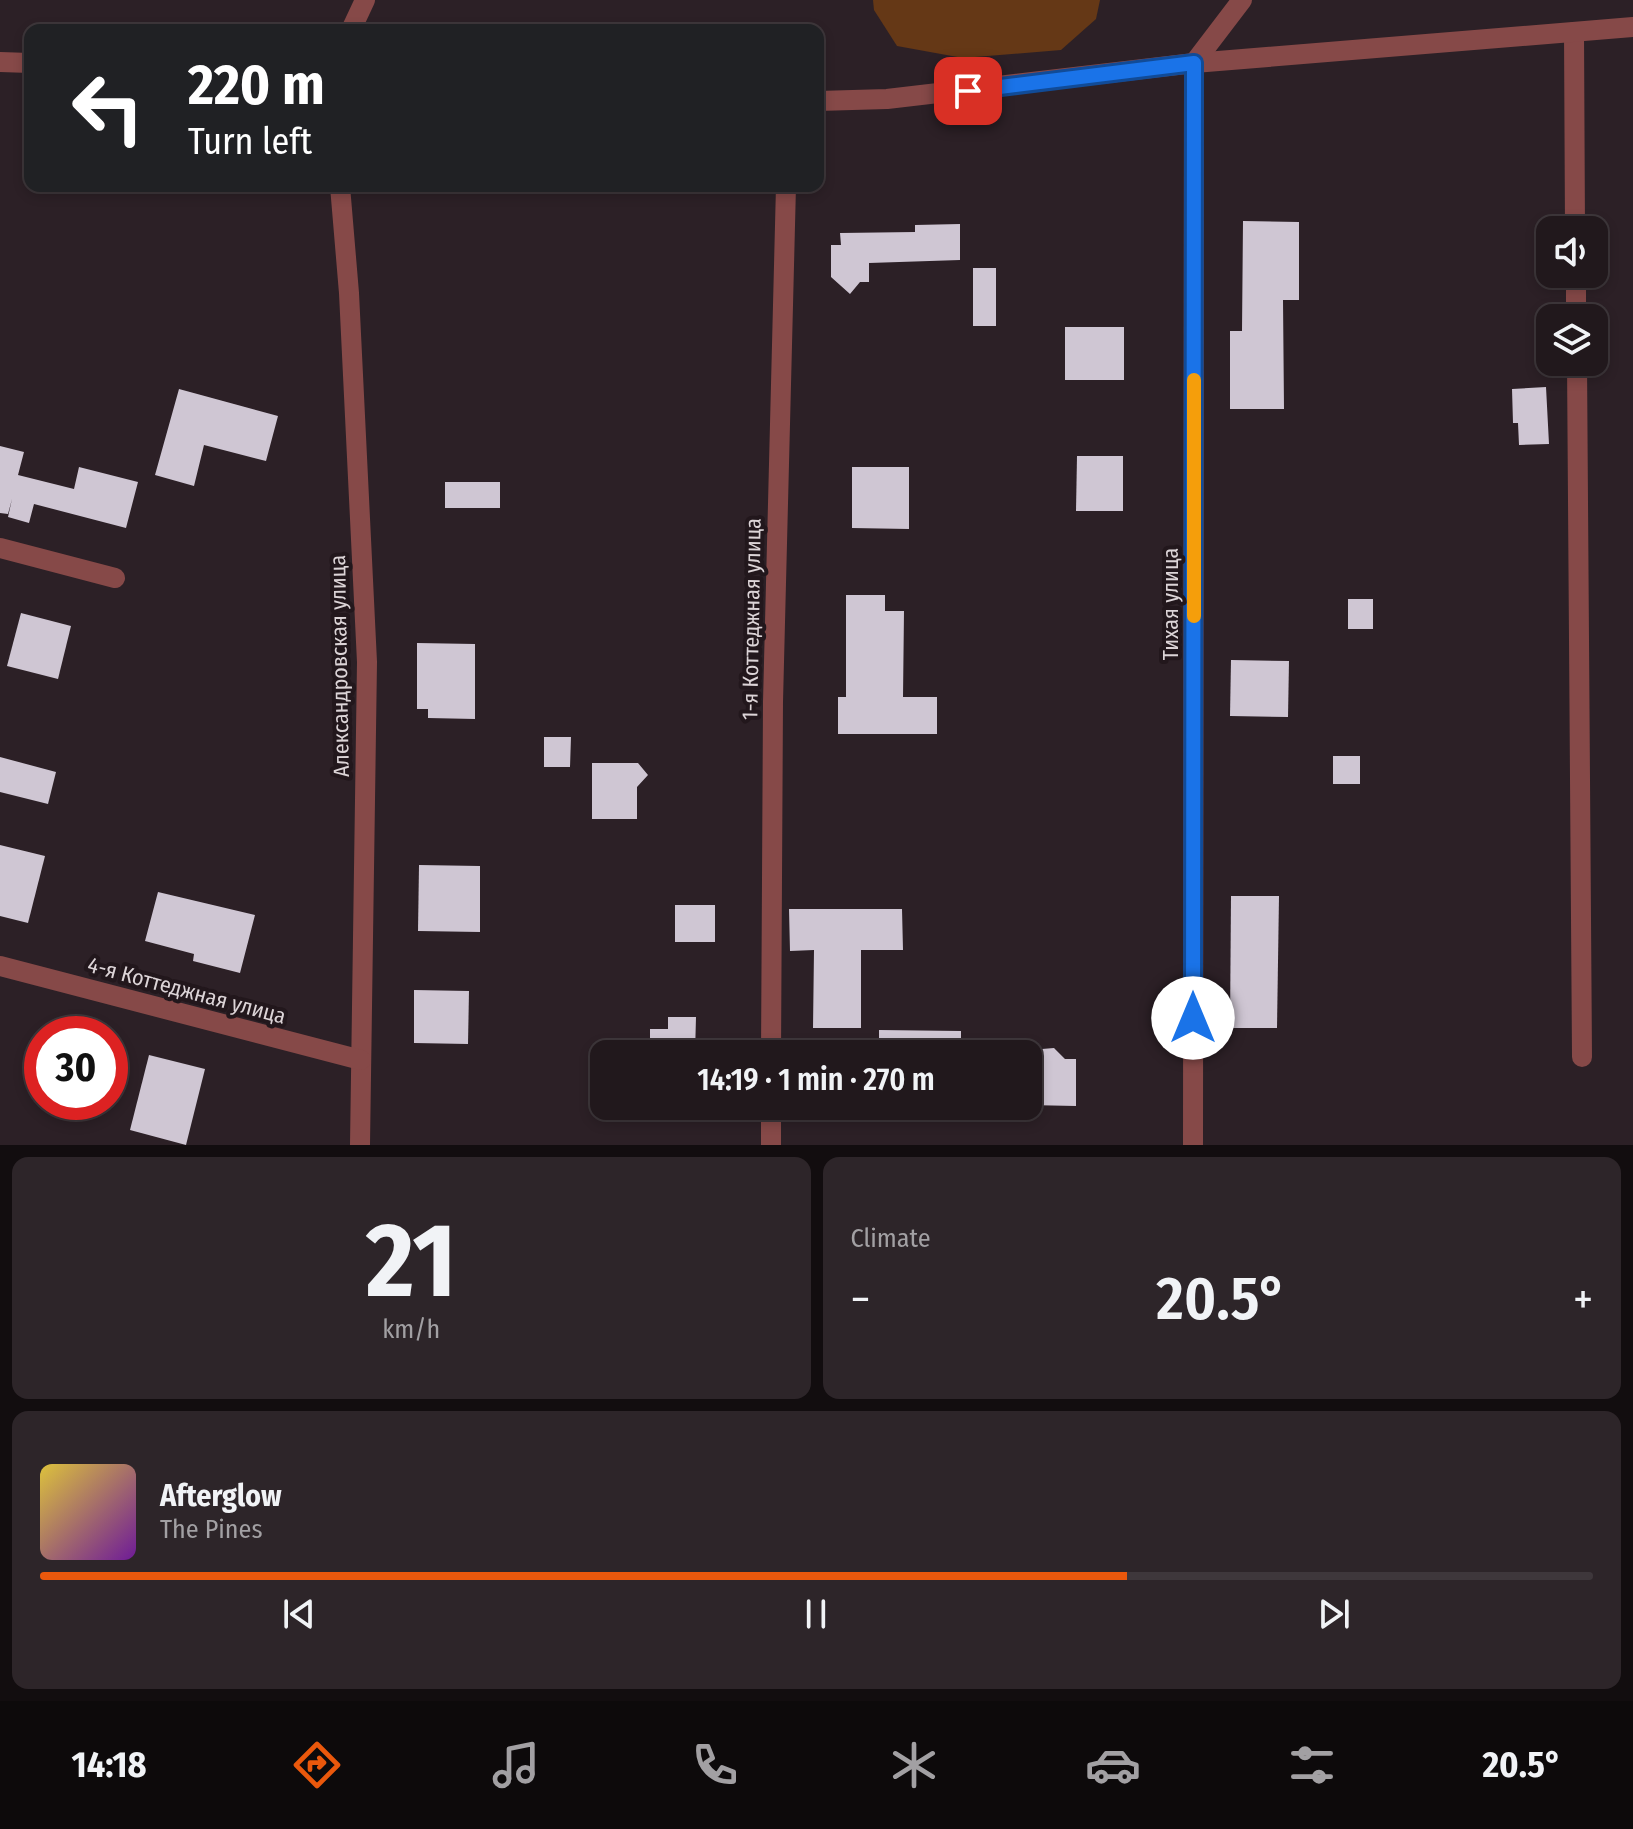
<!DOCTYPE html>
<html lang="en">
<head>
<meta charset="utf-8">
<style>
	body { margin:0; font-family:"Fira Sans Condensed",sans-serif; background:#2d2529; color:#f1f3f6; height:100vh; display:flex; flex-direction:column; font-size:30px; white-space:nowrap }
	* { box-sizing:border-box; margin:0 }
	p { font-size:26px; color:#a2a0a3 }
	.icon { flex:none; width:44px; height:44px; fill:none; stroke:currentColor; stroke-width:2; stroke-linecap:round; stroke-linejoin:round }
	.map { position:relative; height:1145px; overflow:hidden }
	.drawer { display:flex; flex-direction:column; gap:12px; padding:12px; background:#120d0f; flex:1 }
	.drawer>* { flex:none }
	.guide { position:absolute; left:24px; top:24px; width:800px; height:168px; border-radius:16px; box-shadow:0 4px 12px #0003,0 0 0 2px #3e373b; background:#202124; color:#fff; overflow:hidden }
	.controls { position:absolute; left:1536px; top:216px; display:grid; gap:16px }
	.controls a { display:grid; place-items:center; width:72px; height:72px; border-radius:16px; background:#21181c; box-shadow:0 4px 12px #0003,0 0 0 2px #3e373b; font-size:40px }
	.speed { position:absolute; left:24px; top:1016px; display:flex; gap:16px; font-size:40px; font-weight:700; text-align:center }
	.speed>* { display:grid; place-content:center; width:104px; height:104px; border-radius:50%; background:#21181c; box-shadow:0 4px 12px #0003,0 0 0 2px #3e373b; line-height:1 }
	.speed .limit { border:12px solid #d22; background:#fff; color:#111 }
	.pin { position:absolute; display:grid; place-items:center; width:68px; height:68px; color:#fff; margin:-34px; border-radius:16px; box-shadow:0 4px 12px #0006 }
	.me { position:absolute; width:88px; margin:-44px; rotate:0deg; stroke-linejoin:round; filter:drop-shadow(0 0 6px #0008) }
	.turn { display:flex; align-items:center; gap:28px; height:168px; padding:0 32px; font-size:36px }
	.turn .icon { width:104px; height:104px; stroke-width:2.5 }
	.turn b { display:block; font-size:56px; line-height:68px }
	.big { font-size:60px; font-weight:600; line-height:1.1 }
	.drawer .widget { flex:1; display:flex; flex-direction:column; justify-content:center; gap:12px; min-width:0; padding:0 28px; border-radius:16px; background:#2d2529 }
	.drawer .dial { align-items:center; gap:0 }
	.dial b { font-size:104px; line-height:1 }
	.song { display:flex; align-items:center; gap:24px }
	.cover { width:96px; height:96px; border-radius:12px; background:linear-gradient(135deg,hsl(50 70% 55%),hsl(280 70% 35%)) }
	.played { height:8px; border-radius:4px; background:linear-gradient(90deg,#ea580c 70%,#3e373b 70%) }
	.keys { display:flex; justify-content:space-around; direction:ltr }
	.heat { display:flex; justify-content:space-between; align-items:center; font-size:44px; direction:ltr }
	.drawer .tiles { flex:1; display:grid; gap:12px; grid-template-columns:1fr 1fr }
	.widget:last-child { grid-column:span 2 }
	.trip { position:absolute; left:590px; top:1040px; width:452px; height:80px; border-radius:16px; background:#21181c; box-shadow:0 4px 12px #0003,0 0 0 2px #3e373b; font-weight:600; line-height:80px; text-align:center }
	.tabs { display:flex; height:128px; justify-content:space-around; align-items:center; background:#0d0a0b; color:#a2a0a3 }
	.tabs .icon { width:56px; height:56px }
	.tabs .selected { color:#ea580c }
	.tabs b { font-size:36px; color:#f1f3f6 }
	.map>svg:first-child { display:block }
</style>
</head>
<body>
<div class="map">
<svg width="1633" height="1145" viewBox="0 0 1633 1145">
	<rect width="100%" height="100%" fill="#2c2026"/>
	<polygon fill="#653816" points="873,0 1100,0 1096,19 1061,50 963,58 897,46 874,10"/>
	<g fill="#cfc6d3">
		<polygon points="1243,221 1299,222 1299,300 1283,300 1284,409 1230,409 1230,331 1242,331"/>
		<polygon points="960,224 960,260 869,263 869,282 860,282 850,294 831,277 831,245 841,245 840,233 915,232 915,225"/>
		<rect x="973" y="268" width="23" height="58"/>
		<rect x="1065" y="327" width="59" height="53"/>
		<polygon points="1546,387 1549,444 1519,445 1518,423 1513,423 1512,389"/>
		<polygon points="179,389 278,416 266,461 204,445 194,486 155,475"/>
		<polygon points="0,446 24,452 18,475 74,489 79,467 138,482 126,528 34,504 29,523 8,517 12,499 8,514 0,513"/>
		<polygon points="1077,456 1123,456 1123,511 1076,511"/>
		<polygon points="852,467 909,467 909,529 852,528"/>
		<rect x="445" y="482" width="55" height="26"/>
		<polygon points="846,595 885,595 885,611 904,611 903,697 937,697 937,734 838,734 838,697 846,697"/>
		<rect x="1348" y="599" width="25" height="30"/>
		<polygon points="21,613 71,626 58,679 7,666"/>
		<polygon points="417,643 475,644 475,719 428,718 428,709 417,709"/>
		<polygon points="1231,660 1289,661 1288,717 1230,716"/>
		<polygon points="544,737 571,737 570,767 544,767"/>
		<rect x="1333" y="756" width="27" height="28"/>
		<polygon points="0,757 56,772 48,804 0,792"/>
		<polygon points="592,763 638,763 648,775 637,787 637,819 592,819"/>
		<polygon points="0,845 45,856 28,923 0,916"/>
		<polygon points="419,865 480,866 480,932 418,931"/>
		<polygon points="158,892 255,915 240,973 193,961 194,954 145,941"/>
		<polygon points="1231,896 1279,896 1277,1028 1230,1028"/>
		<rect x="675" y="905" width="40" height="37"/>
		<polygon points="789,909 902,909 903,950 861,950 861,1028 813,1028 814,950 790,951"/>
		<polygon points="414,990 469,991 468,1044 414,1043"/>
		<polygon points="668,1017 696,1017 695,1054 650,1054 650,1029 668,1029"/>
		<polygon points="879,1030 961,1031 961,1054 879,1054"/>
		<polygon points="1054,1048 1065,1059 1076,1059 1076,1106 1028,1105 1028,1059 1036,1059 1042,1049"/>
		<polygon points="149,1055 205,1069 186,1145 130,1130"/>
	</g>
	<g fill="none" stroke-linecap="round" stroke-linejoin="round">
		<g stroke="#864948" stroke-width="20">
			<polyline points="351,30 365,0"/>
			<polyline points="1574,32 1575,230"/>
			<polyline points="0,62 30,63"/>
			<polyline points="818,101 887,99 1194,63 1633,27"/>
			<polyline points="340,186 349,293 367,662 360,1145"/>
			<polyline points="1576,274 1576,318"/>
			<polyline points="1577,362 1582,1057"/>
			<polyline points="0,548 115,578"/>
			<polyline points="0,966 361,1060"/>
			<polyline points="771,1054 773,702 786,186"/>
			<polyline points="771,1145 771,1106"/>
			<polyline points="1193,1145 1194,63 1242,0"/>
		</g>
	</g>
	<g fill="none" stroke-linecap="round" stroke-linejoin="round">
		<g stroke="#114b97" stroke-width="20">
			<polyline id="route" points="968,91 1194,63 1193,1018"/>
		</g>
		<use href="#route" stroke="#1a73e8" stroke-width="14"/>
		<polyline stroke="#f59e0b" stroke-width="14" points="1194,616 1194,380"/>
	</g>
	<g text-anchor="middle" stroke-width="8" stroke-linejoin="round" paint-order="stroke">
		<g font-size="22" fill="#dcd4d7" stroke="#22171c">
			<text transform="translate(1170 604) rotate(-90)" y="8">Тихая улица</text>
			<text transform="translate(751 619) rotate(-89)" y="8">1-я Коттеджная улица</text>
			<text transform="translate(339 666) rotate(-91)" y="8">Александровская улица</text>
			<text transform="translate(187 990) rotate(15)" y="8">4-я Коттеджная улица</text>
		</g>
	</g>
</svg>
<div class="controls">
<a><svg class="icon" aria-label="sound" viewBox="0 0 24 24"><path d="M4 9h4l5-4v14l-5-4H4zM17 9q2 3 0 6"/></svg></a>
<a><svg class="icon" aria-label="layers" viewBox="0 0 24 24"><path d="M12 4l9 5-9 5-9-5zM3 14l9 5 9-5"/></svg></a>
</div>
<div class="speed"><div class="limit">30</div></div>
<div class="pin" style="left:968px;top:91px;background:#d93025"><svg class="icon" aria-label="arrive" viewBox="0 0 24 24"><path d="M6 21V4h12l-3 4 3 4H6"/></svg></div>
<svg class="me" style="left:1193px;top:1018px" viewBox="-20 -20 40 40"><circle r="19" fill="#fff"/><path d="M0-13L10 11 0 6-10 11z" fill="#1a73e8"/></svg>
<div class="trip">14:19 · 1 min · 270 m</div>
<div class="guide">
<div class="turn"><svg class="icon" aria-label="left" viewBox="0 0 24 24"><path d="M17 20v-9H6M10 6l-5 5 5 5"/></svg><div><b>220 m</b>Turn left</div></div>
</div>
</div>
<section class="drawer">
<div class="tiles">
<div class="widget dial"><b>21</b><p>km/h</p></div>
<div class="widget"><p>Climate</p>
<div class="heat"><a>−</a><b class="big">20.5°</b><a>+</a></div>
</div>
<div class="widget">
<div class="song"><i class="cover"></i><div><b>Afterglow</b><p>The Pines</p></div></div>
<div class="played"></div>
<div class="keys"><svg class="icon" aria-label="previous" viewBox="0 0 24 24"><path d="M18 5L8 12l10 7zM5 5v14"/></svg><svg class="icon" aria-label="pause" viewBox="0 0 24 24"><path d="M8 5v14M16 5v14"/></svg><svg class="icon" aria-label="next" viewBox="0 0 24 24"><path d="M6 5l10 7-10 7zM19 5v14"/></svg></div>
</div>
</div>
</section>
<nav class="tabs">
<b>14:18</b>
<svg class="icon selected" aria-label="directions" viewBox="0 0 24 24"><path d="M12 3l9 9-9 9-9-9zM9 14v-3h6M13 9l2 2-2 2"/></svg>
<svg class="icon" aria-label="music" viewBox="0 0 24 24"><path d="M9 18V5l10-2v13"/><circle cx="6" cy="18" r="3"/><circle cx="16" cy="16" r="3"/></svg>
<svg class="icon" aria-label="phone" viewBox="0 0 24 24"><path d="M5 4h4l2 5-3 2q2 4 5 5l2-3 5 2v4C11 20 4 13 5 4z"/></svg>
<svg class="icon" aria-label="climate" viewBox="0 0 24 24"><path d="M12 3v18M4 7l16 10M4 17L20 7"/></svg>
<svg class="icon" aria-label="car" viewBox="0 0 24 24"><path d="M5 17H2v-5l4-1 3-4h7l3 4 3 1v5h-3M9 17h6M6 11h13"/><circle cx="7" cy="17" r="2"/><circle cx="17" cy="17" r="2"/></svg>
<svg class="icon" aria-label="filters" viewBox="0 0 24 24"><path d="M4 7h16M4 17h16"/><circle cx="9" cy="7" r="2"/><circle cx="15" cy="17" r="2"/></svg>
<b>20.5°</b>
</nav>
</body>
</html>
